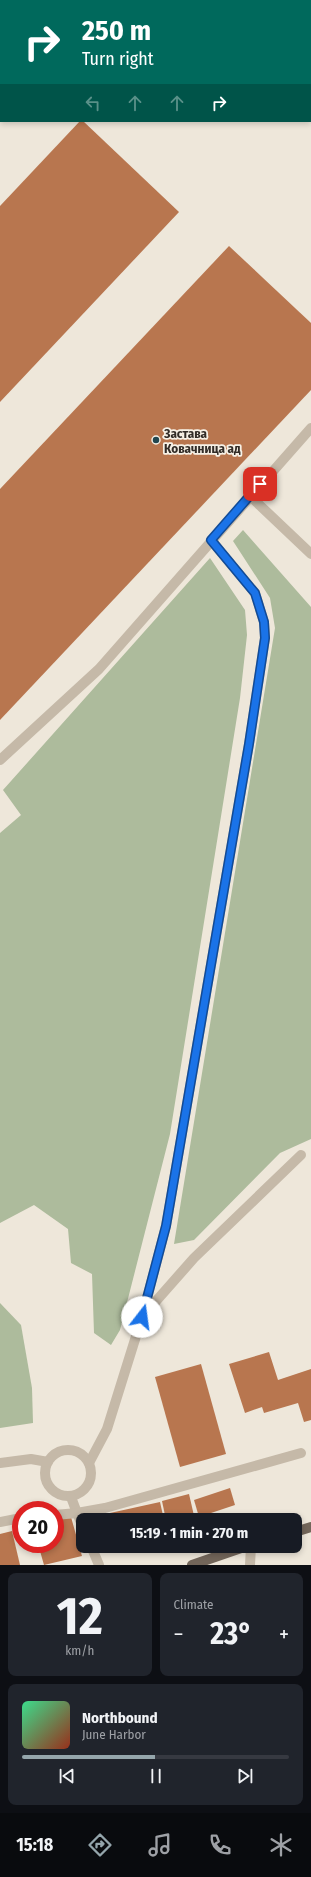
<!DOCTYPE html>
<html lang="en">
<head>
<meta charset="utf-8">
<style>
	body { margin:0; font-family:"Fira Sans Condensed",sans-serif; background:#20242c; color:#f1f3f6; height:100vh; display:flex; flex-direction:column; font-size:15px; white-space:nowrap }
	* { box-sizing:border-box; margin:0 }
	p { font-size:13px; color:#9ea1a6 }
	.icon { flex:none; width:22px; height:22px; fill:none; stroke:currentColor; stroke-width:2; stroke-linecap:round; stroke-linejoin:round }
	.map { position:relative; height:1565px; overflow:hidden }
	.drawer { display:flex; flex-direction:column; gap:8px; padding:8px; background:#0d0f14; flex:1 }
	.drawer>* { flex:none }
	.top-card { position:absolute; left:0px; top:0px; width:311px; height:122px; box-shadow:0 2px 6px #0003; background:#00695c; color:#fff; overflow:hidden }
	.speed { position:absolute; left:12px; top:1501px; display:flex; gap:8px; font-size:20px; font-weight:700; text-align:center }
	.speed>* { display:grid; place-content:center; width:52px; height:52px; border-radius:50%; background:#171b24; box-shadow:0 2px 6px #0003; line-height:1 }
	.speed .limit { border:6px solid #d22; background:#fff; color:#111 }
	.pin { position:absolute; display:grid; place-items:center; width:34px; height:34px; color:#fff; margin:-17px; border-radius:8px; box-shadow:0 2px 6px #0006 }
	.me { position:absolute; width:44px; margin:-22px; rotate:15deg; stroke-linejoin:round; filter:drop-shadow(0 0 3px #0008) }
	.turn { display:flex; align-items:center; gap:14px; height:84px; padding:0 16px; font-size:18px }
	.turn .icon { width:52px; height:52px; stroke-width:2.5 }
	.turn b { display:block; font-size:28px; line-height:34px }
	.lanes { display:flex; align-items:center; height:38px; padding:0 16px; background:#0003; justify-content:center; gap:20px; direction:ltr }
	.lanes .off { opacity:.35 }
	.big { font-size:30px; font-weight:700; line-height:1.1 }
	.drawer .card { flex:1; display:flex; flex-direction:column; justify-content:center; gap:6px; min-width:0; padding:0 14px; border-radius:8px; background:#20242c }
	.drawer .dial { align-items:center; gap:0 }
	.dial b { font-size:52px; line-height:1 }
	.song { display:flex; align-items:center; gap:12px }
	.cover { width:48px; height:48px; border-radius:6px; background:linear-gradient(135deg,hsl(150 70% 55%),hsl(10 70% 35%)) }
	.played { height:4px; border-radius:2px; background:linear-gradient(90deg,#94a5ab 50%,#363941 50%) }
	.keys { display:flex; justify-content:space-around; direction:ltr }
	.heat { display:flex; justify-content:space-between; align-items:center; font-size:22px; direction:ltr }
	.drawer .tiles { flex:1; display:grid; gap:8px; grid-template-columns:1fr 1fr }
	.card:last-child { grid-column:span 2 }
	.trip { position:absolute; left:76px; top:1513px; width:226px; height:40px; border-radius:8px; background:#171b24; box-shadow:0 2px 6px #0003; font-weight:700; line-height:40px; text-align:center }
	.dock { display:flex; height:64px; justify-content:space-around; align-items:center; background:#090b0e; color:#9ea1a6 }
	.dock .icon { width:28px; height:28px }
	.dock .active { color:#94a5ab }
	.dock b { font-size:18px; color:#f1f3f6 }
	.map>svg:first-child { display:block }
</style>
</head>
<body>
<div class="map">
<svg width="311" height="1565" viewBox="0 0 311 1565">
	<rect width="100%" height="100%" fill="#eee7da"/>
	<g fill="#adbb9c">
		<polygon points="243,530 311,607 311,1139 280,1153 194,1240 174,1244 275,628 270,598 233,541"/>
		<polygon points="210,558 245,610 247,635 240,698 170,1134 120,1330 111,1345 94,1333 92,1274 71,1263 68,1229 34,1205 0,1223 0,833 21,815 3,790"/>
		<polygon points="0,1303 21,1325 32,1388 33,1423 0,1428"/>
	</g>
	<g fill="#b8764f">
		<polygon points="80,121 83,121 179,212 0,402 0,206"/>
		<polygon points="229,246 311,323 311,390 0,720 0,489"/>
		<polygon points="269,1352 278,1380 311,1369 311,1420 304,1422 298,1403 264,1413 262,1407 245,1413 229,1364"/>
		<polygon points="201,1364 226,1454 180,1467 155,1377"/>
		<polygon points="230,1488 235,1505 199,1517 194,1500"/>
		<polygon points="189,1494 195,1520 166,1520 162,1501"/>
		<polygon points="160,1502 164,1520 112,1520 110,1513"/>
		<polygon points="71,1517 82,1556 44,1565 38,1544 55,1544 55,1521"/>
		<polygon points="12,1531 20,1565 0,1565 0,1534"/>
	</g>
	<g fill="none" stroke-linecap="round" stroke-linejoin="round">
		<g stroke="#c5b9a8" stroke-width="10">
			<polyline points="7,0 10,1"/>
			<polyline points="310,68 311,68"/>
			<polyline points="250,496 311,554"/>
			<polyline points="0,760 99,669 311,428"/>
			<polyline points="142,1317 166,1226 249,744 265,638 264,622 255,593 211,540"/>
			<circle cx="68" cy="1473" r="23"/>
			<polyline points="0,1463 31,1459 48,1462"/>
			<polyline points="89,1463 107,1429 142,1317 194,1258 301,1155"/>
			<polyline points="71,1497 77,1513 105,1508 301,1453"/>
			<polyline points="55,1515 77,1513 83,1527"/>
			<polyline points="0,1522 21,1518"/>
			<polyline points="91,1546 99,1565"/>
			<polyline points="250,1565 251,1546"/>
		</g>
		<g stroke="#73665a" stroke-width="10">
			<polyline points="295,1532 311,1527"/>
			<polyline points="192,1565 247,1546"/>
		</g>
	</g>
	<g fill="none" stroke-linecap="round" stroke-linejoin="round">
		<g stroke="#114b97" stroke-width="10">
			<polyline id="route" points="142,1317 166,1226 249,744 265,638 264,622 255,593 211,540 260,484"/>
		</g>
		<use href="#route" stroke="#1a73e8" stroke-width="7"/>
	</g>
	<circle fill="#22464f" stroke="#f7f1e6" stroke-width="1.5" cx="156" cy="440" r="4"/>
	<g text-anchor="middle" stroke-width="3.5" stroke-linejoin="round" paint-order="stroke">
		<g font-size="13" font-weight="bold" fill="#322c27" stroke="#f7f1e6" text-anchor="start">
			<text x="164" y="438">Застава<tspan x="164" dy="15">Ковачница ад</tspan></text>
		</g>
	</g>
</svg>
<div class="speed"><div class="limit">20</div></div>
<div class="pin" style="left:260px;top:484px;background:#d93025"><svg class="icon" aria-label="arrive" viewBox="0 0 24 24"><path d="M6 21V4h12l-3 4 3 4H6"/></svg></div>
<svg class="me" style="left:142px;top:1317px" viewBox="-20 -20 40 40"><circle r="19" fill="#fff"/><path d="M0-13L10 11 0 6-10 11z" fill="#1a73e8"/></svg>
<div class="trip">15:19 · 1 min · 270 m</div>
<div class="top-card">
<div class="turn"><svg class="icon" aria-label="right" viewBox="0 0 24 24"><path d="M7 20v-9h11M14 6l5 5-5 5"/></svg><div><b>250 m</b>Turn right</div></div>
<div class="lanes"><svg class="icon off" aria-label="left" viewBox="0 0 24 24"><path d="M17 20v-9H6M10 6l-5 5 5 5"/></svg><svg class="icon off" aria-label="ahead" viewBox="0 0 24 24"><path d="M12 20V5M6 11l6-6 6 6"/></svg><svg class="icon off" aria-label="ahead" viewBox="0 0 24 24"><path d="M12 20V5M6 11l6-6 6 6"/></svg><svg class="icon" aria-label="right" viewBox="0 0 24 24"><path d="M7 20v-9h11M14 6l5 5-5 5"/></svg></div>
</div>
</div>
<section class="drawer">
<div class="tiles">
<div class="card dial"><b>12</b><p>km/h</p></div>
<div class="card"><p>Climate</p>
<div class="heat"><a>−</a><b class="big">23°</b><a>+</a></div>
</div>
<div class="card">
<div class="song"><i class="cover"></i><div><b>Northbound</b><p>June Harbor</p></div></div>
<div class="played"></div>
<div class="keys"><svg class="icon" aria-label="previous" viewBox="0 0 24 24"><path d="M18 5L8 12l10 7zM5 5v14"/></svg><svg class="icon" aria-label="pause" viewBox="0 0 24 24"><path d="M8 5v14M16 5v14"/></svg><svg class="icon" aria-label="next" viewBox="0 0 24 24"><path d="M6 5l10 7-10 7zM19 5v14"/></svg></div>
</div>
</div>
</section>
<nav class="dock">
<b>15:18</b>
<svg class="icon active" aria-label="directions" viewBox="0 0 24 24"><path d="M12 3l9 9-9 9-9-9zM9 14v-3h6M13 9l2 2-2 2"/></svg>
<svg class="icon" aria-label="music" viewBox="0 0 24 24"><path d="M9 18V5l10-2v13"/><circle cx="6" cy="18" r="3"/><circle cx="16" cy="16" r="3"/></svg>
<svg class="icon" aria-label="phone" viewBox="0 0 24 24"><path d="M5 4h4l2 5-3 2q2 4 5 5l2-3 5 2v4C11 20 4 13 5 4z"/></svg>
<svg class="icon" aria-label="climate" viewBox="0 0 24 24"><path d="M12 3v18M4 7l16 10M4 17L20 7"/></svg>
</nav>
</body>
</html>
